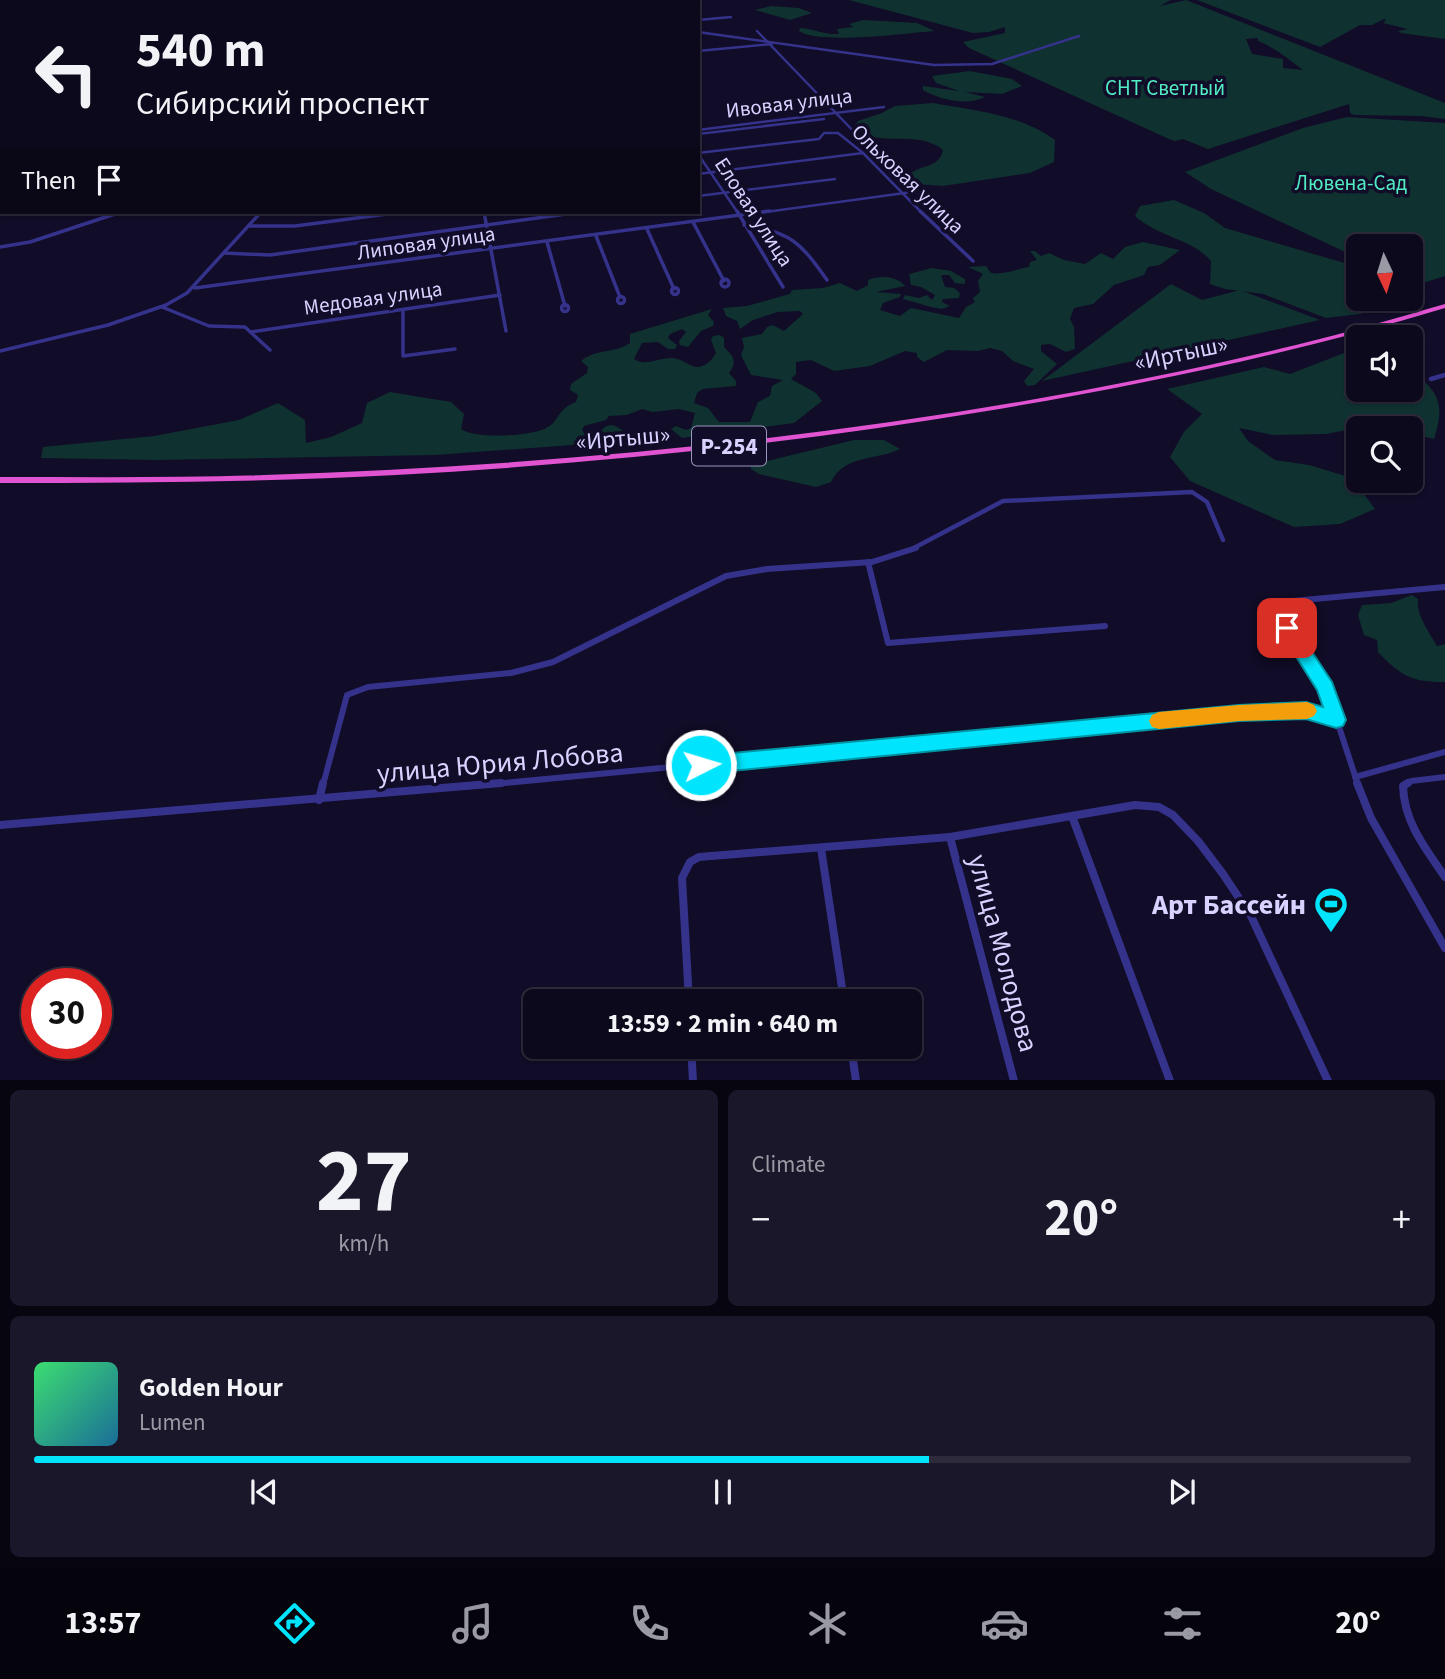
<!DOCTYPE html>
<html lang="en">
<head>
<meta charset="utf-8">
<style>
	body { margin:0; font-family:"Source Sans 3",sans-serif; background:#1b172a; color:#f1f3f6; height:100vh; display:flex; flex-direction:column; font-size:26px; white-space:nowrap }
	* { box-sizing:border-box; margin:0 }
	p { font-size:23px; color:#9a9aa4 }
	.icon { flex:none; width:38px; height:38px; fill:none; stroke:currentColor; stroke-width:2; stroke-linecap:round; stroke-linejoin:round }
	.map { position:relative; height:1080px; overflow:hidden }
	.side { display:flex; flex-direction:column; gap:10px; padding:10px; background:#070510; flex:1 }
	.side>* { flex:none }
	.banner { position:absolute; left:0px; top:0px; width:700px; height:214px; box-shadow:0 2px 5px #0004,0 0 0 2px #2d2a3b; background:#0d091d; color:#f1f3f6; overflow:hidden }
	.needle { width:46px; rotate:176deg }
	.controls { position:absolute; left:1346px; top:234px; display:grid; gap:14px }
	.controls a { display:grid; place-items:center; width:77px; height:77px; border-radius:10px; background:#0d091d; box-shadow:0 2px 5px #0004,0 0 0 2px #2d2a3b; font-size:35px }
	.speed { position:absolute; left:21px; top:968px; display:flex; gap:14px; font-size:35px; font-weight:700; text-align:center }
	.speed>* { display:grid; place-content:center; width:91px; height:91px; border-radius:50%; background:#0d091d; box-shadow:0 2px 5px #0004,0 0 0 2px #2d2a3b; line-height:1 }
	.speed .limit { border:10px solid #d22; background:#fff; color:#111 }
	.pin { position:absolute; display:grid; place-items:center; width:60px; height:60px; color:#fff; margin:-30px; border-radius:14px; box-shadow:0 4px 10px #0006 }
	.me { position:absolute; width:77px; margin:-38px; rotate:85deg; stroke-linejoin:round; filter:drop-shadow(0 0 5px #0008) }
	.turn { display:flex; align-items:center; gap:24px; height:147px; padding:0 21px; font-size:32px }
	.turn .icon { width:91px; height:91px; stroke-width:2.5 }
	.turn b { display:block; font-size:49px; line-height:60px }
	.then { display:flex; align-items:center; height:66px; padding:0 21px; background:#0003; gap:14px; font-size:26px }
	.big { font-size:52px; font-weight:700; line-height:1.1 }
	.side .card { flex:1; display:flex; flex-direction:column; justify-content:center; gap:10px; min-width:0; padding:0 24px; border-radius:10px; background:#1b172a }
	.side .dial { align-items:center; gap:0 }
	.dial b { font-size:91px; line-height:1 }
	.song { display:flex; align-items:center; gap:21px }
	.cover { width:84px; height:84px; border-radius:10px; background:linear-gradient(135deg,hsl(140 70% 55%),hsl(200 70% 35%)) }
	.played { height:7px; border-radius:4px; background:linear-gradient(90deg,#00e5fd 65%,#2d2a3b 65%) }
	.keys { display:flex; justify-content:space-around; direction:ltr }
	.heat { display:flex; justify-content:space-between; align-items:center; font-size:38px; direction:ltr }
	.side .tiles { flex:1; display:grid; gap:10px; grid-template-columns:1fr 1fr }
	.card:last-child { grid-column:span 2 }
	.trip { position:absolute; left:523px; top:989px; width:399px; height:70px; border-radius:10px; background:#0d091d; box-shadow:0 2px 5px #0004,0 0 0 2px #2d2a3b; font-weight:700; line-height:70px; text-align:center }
	.tabs { display:flex; height:112px; justify-content:space-around; align-items:center; background:#05040c; color:#9a9aa4 }
	.tabs .icon { width:49px; height:49px }
	.tabs .on { color:#00e5fd }
	.tabs b { font-size:32px; color:#f1f3f6 }
	.map>svg:first-child { display:block }
</style>
</head>
<body>
<div class="map">
<svg width="1445" height="1081" viewBox="0 0 1445 1081">
	<rect width="100%" height="100%" fill="#110c27"/>
	<g fill="#0f3130" fill-rule="evenodd">
		<path d="M849,0h322l-11,6 26,-6 259,103v16l-24,-3 -67,-1 -4,-2 -1,-9 -141,45 -25,-10 -8,2 -6,-2 -200,-91 -6,-6 42,-9v-6l-16,5 -16,1zM1258,38v3c14,5 32,19 45,29l-20,-2v-9l-31,-5 -6,-15z"/>
		<polygon points="1197,0 1445,0 1445,39 1401,33 1398,31 1408,29 1383,23 1386,20 1384,19 1372,25 1360,25 1320,47"/>
		<polygon points="771,6 799,8 812,13 790,20 755,10"/>
		<path d="M863,20l54,3 18,8c-27,2 -116,14 -136,0l1,-3c14,1 26,7 39,6l-2,-5 16,-2 -4,-3z"/>
		<path d="M970,71l42,8 10,7 -20,8 -37,-2 20,5c-17,9 -45,3 -62,-7v-4l36,5 -23,-8 -4,-7z"/>
		<path d="M933,103c43,8 86,11 122,37l-1,22 -24,11 -87,13 -26,-2 -7,-10c11,-10 29,-5 33,-24 -26,-22 -65,0 -89,-23l4,-6 24,-8 13,-7z"/>
		<polygon points="1347,117 1445,123 1445,276 1423,283 1412,283 1410,247 1358,247 1358,258 1211,189 1185,172 1303,128"/>
		<path d="M1174,200l30,13 21,15 133,39v32h22l1,8 -21,7 -34,4 -63,-24 -38,-5 -15,-5 1,-23c-20,-23 -53,-24 -76,-45l5,-10z"/>
		<path d="M1143,242l37,8 -20,15 -12,2 -4,8 -30,10 -21,19 -19,4 -4,11 4,8 1,22 -9,3 -16,-8 -9,1v6l16,13 -22,21 -8,1 -3,-5 10,-12 -21,-8 -11,-10 -12,-3 -12,3 -31,-1 -23,12 -7,-5v-4l-12,-2 -35,15 -36,5 -23,-11 -15,2v12l-5,5 25,14 6,8 -28,22 -112,15 -11,-9 5,-3 10,4 5,-2 4,-15 -16,-4 -26,3 -11,-3 -15,6 -18,1 -3,4 -22,6 -2,4 4,6c20,-1 17,-21 39,-4l2,9 -192,14 -279,5 -115,-2 2,-11 111,-11 85,-16 39,-17 27,17 1,23 25,-6 31,-14 5,-20 23,-11 61,10 13,12 -3,15c13,10 72,8 87,-2 12,-7 9,-18 28,-25l2,-7 -8,-5 1,-6 16,-11 1,-6 -7,-6c16,-13 33,-7 49,-18v-9l82,-25 -4,6 6,7 -1,4 -12,5 -13,16 -8,-2 -1,-4 7,-9 -4,-3 -12,5 -2,4 9,7 -2,4h-7l-10,-7 -16,1 -8,16c12,8 26,-2 39,-1 10,1 18,10 26,9 7,-1 14,-8 17,-14l-5,-13 2,-4 7,-1 4,3v9c9,9 14,14 5,26l7,8v5l-33,3 -6,4 -3,10 14,5 11,14h31l8,-20 12,-6 2,-10 11,-6 -32,-5 -10,-20 3,-8 -2,-9 20,-4 5,-7 6,-2 11,6 19,-17 -3,-3 -22,1 -25,8 -13,9 -3,-8 -11,-5 -3,-8 24,-2 43,-12 2,-4 31,-2 17,-5 17,8 11,-6v-5c12,-5 29,-4 37,6l-29,6 25,2 -1,3 -17,6 -3,7 20,6 11,-8 48,10 7,-11 9,-5 -2,-4 7,-6 -2,-11 5,-7 -15,-7 18,-1 5,7c12,2 26,-4 38,-6l1,-5 7,-2 -7,-9h5l6,5 8,-3 15,7 21,4 16,-11 12,6 12,-12z"/>
		<polygon points="932,268 951,271 965,279 965,284 955,283 949,275 941,275 945,287 954,288 960,293 959,298 943,299 942,302 950,306 942,309 931,307 903,299 905,295 919,298 927,295 932,300 935,295 921,287 911,285 909,274"/>
		<polygon points="1171,284 1202,300 1240,290 1320,320 1042,381"/>
		<path d="M1344,353l14,2v35h52l1,-19c29,21 34,34 23,68l-23,-6 -1,-4 -48,-2 -36,7 -53,1 -34,-7 9,13 27,19 34,5 43,13 23,31 -35,15 -46,3 -104,-46 -20,-24 14,-25 18,-18 -35,-25 97,-22 26,7z"/>
		<path d="M854,440h30l16,9c-24,12 -55,5 -69,33l-15,5 -57,-13 -8,-5v-4z"/>
		<path d="M1412,595l6,4c-2,16 11,33 19,47l8,-2v38c-34,0 -44,-6 -67,-30l-1,-12 -13,-5 -6,-20 4,-10 29,-2z"/>
	</g>
	<g fill="none" stroke-linecap="round" stroke-linejoin="round">
		<g stroke="#35328b" stroke-width="2.5">
			<polyline points="543,0 551,2"/>
			<polyline points="321,2 323,0"/>
			<polyline points="463,2 472,0"/>
			<polyline points="698,20 731,17"/>
			<polyline points="757,31 912,192"/>
			<polyline points="698,32 934,65 992,64 1079,36"/>
			<polyline points="698,51 772,44"/>
			<polyline points="698,130 884,107"/>
			<polyline points="698,134 824,119"/>
			<polyline points="698,153 819,139 824,133 838,133 863,153 922,213"/>
			<polyline points="698,154 738,213"/>
			<polyline points="698,174 863,153"/>
			<polyline points="698,196 835,179"/>
			<polyline points="117,213 121,212"/>
			<polyline points="394,213 403,212"/>
			<polyline points="572,213 581,212"/>
			<polyline points="758,213 912,192"/>
		</g>
		<g stroke="#35328b" stroke-width="3.5">
			<polyline points="737,211 783,287"/>
			<polyline points="920,211 973,261"/>
			<polyline points="484,212 506,331"/>
			<polyline points="693,222 724,281"/>
			<path d="M744,225c46,6 57,18 83,55"/>
			<polyline points="249,226 295,226 403,212"/>
			<polyline points="647,229 674,289"/>
			<polyline points="596,236 620,297"/>
			<polyline points="547,242 565,306"/>
			<polyline points="0,247 30,242 121,212"/>
			<polyline points="224,253 270,255 581,212"/>
			<circle cx="725" cy="283" r="4"/>
			<circle cx="675" cy="291" r="3.5"/>
			<polyline points="195,288 770,211"/>
			<circle cx="621" cy="300" r="3.5"/>
			<circle cx="565" cy="308" r="3.5"/>
			<polyline points="162,307 209,326 245,327 270,350"/>
			<polyline points="403,310 403,356 455,349"/>
			<polyline points="251,332 500,295"/>
			<polyline points="0,351 108,325 166,305 187,293 261,212"/>
		</g>
		<g stroke="#35328b" stroke-width="4.5">
			<polyline points="1431,379 1445,375"/>
			<polyline points="912,549 1003,501 1192,492 1207,502 1223,540"/>
		</g>
		<g stroke="#35328b" stroke-width="6">
			<polyline points="868,562 888,643 1105,626"/>
			<polyline points="1355,777 1445,752"/>
			<polyline points="323,785 347,695 368,687 511,673 553,662 726,576 767,569 872,562 916,548"/>
			<polyline points="483,785 1239,713 1306,710 1336,720"/>
			<polyline points="1358,785 1326,687 1271,603 1445,587"/>
			<polyline points="1405,785 1411,781 1445,777"/>
		</g>
		<g stroke="#35328b" stroke-width="8">
			<polyline points="1357,783 1371,818 1445,948"/>
			<path d="M1408,783l-5,3c1,36 22,62 42,91"/>
			<polyline points="319,800 323,783"/>
			<polyline points="1072,816 1170,1081"/>
			<polyline points="0,825 501,783"/>
			<polyline points="950,837 1014,1081"/>
			<polyline points="821,848 844,1001"/>
			<polyline points="689,1001 682,878 690,862 699,857 950,837 1135,805 1159,807 1173,815 1198,841 1223,874 1251,916 1328,1081"/>
			<polyline points="691,1046 693,1081"/>
			<polyline points="851,1046 856,1081"/>
		</g>
		<polyline stroke="#35328b" stroke-width="3.5" points="0,182 2,180"/>
		<path fill="#e053d1" fill-rule="evenodd" d="M1445,304v4c-150,45 -303,77 -458,103 -196,33 -393,53 -591,64 -132,7 -264,8 -396,8v-6c88,0 176,1 264,-2 346,-11 696,-49 1032,-130 50,-12 100,-27 149,-41z"/>
	</g>
	<polygon fill="#00e5fd" stroke="#0095a4" stroke-width="2" points="1287,621 1293,623 1332,682 1346,720 1343,726 1336,728 1306,719 1239,721 701,774 693,771 691,765 693,758 701,756 1239,705 1306,702 1323,707 1317,690 1278,628 1280,623"/>
	<polygon fill="#f59e0b" points="1307,702 1314,705 1317,711 1314,716 1307,719 1239,721 1159,729 1152,727 1149,721 1152,715 1159,712 1239,705"/>
	<defs>
		<g id="stadium-pin" transform="scale(1.75)"><path d="M0 17L-7.5 6A9.5 9.5 0 1 1 7.5 6Z" fill="#00e5fd" stroke="#110c27"/><path d="M0-5a6.5 5 0 1 0 0 10a6.5 5 0 1 0 0-10ZM-3.5-1.8h7v3.6h-7Z" fill="#111"/></g>
	</defs>
	<g fill-rule="evenodd">
		<use href="#stadium-pin" x="1331" y="904"/>
	</g>
	<g text-anchor="middle" stroke-width="7" stroke-linejoin="round" paint-order="stroke">
		<g font-size="21" fill="#51ecc4" stroke="#110c27">
			<text x="1165" y="95">СНТ Светлый</text>
			<text x="1351" y="190">Лювена-Сад</text>
		</g>
		<g font-size="21" fill="#d7d2ff" stroke="#110c27">
			<text transform="translate(789 103) rotate(-7)" y="7">Ивовая улица</text>
			<text transform="translate(908 179) rotate(44)" y="7">Ольховая улица</text>
			<text transform="translate(754 212) rotate(57)" y="7">Еловая улица</text>
			<text transform="translate(426 243) rotate(-8)" y="7">Липовая улица</text>
			<text transform="translate(373 298) rotate(-8)" y="7">Медовая улица</text>
		</g>
		<rect fill="#110c27" stroke="#9c97be" stroke-width="2" x="692" y="426.5" width="74" height="39" rx="5"/>
		<g font-size="23" font-weight="bold" fill="#d7d2ff">
			<text x="729" y="454">Р-254</text>
		</g>
		<g font-size="24" fill="#d7d2ff" stroke="#110c27">
			<text transform="translate(1181 353) rotate(-12)" y="8">«Иртыш»</text>
			<text transform="translate(623 438) rotate(-5)" y="8">«Иртыш»</text>
		</g>
		<g font-size="28" fill="#d7d2ff" stroke="#110c27">
			<text transform="translate(500 762) rotate(-5)" y="10">улица Юрия Лобова</text>
			<text transform="translate(1004 953) rotate(75)" y="10">улица Молодова</text>
		</g>
		<g font-size="28" font-weight="bold" fill="#d7d2ff" stroke="#110c27" text-anchor="end">
			<text x="1306" y="914">Арт Бассейн</text>
		</g>
	</g>
</svg>
<div class="controls">
<a><svg class="needle" viewBox="-14 -14 28 28"><path d="M0-13l5 13h-10z" fill="#e53935"/><path d="M0 13l5-13h-10z" fill="#9a9aa4"/></svg></a>
<a><svg class="icon" aria-label="sound" viewBox="0 0 24 24"><path d="M4 9h4l5-4v14l-5-4H4zM17 9q2 3 0 6"/></svg></a>
<a><svg class="icon" aria-label="search" viewBox="0 0 24 24"><circle cx="10" cy="10" r="6"/><path d="M15 15l6 6"/></svg></a>
</div>
<div class="speed"><div class="limit">30</div></div>
<div class="pin" style="left:1287px;top:628px;background:#d93025"><svg class="icon" aria-label="arrive" viewBox="0 0 24 24"><path d="M6 21V4h12l-3 4 3 4H6"/></svg></div>
<svg class="me" style="left:701px;top:765px" viewBox="-20 -20 40 40"><circle r="17" fill="#00e5fd" stroke="#fff" stroke-width="3"/><path d="M0-11L8 9 0 5-8 9z" fill="#fff"/></svg>
<div class="trip">13:59 · 2 min · 640 m</div>
<div class="banner">
<div class="turn"><svg class="icon" aria-label="left" viewBox="0 0 24 24"><path d="M17 20v-9H6M10 6l-5 5 5 5"/></svg><div><b>540 m</b>Сибирский проспект</div></div>
<div class="then">Then<svg class="icon" aria-label="arrive" viewBox="0 0 24 24"><path d="M6 21V4h12l-3 4 3 4H6"/></svg></div>
</div>
</div>
<section class="side">
<div class="tiles">
<div class="card dial"><b>27</b><p>km/h</p></div>
<div class="card"><p>Climate</p>
<div class="heat"><a>−</a><b class="big">20°</b><a>+</a></div>
</div>
<div class="card">
<div class="song"><i class="cover"></i><div><b>Golden Hour</b><p>Lumen</p></div></div>
<div class="played"></div>
<div class="keys"><svg class="icon" aria-label="previous" viewBox="0 0 24 24"><path d="M18 5L8 12l10 7zM5 5v14"/></svg><svg class="icon" aria-label="pause" viewBox="0 0 24 24"><path d="M8 5v14M16 5v14"/></svg><svg class="icon" aria-label="next" viewBox="0 0 24 24"><path d="M6 5l10 7-10 7zM19 5v14"/></svg></div>
</div>
</div>
</section>
<nav class="tabs">
<b>13:57</b>
<svg class="icon on" aria-label="directions" viewBox="0 0 24 24"><path d="M12 3l9 9-9 9-9-9zM9 14v-3h6M13 9l2 2-2 2"/></svg>
<svg class="icon" aria-label="music" viewBox="0 0 24 24"><path d="M9 18V5l10-2v13"/><circle cx="6" cy="18" r="3"/><circle cx="16" cy="16" r="3"/></svg>
<svg class="icon" aria-label="phone" viewBox="0 0 24 24"><path d="M5 4h4l2 5-3 2q2 4 5 5l2-3 5 2v4C11 20 4 13 5 4z"/></svg>
<svg class="icon" aria-label="climate" viewBox="0 0 24 24"><path d="M12 3v18M4 7l16 10M4 17L20 7"/></svg>
<svg class="icon" aria-label="car" viewBox="0 0 24 24"><path d="M5 17H2v-5l4-1 3-4h7l3 4 3 1v5h-3M9 17h6M6 11h13"/><circle cx="7" cy="17" r="2"/><circle cx="17" cy="17" r="2"/></svg>
<svg class="icon" aria-label="filters" viewBox="0 0 24 24"><path d="M4 7h16M4 17h16"/><circle cx="9" cy="7" r="2"/><circle cx="15" cy="17" r="2"/></svg>
<b>20°</b>
</nav>
</body>
</html>
